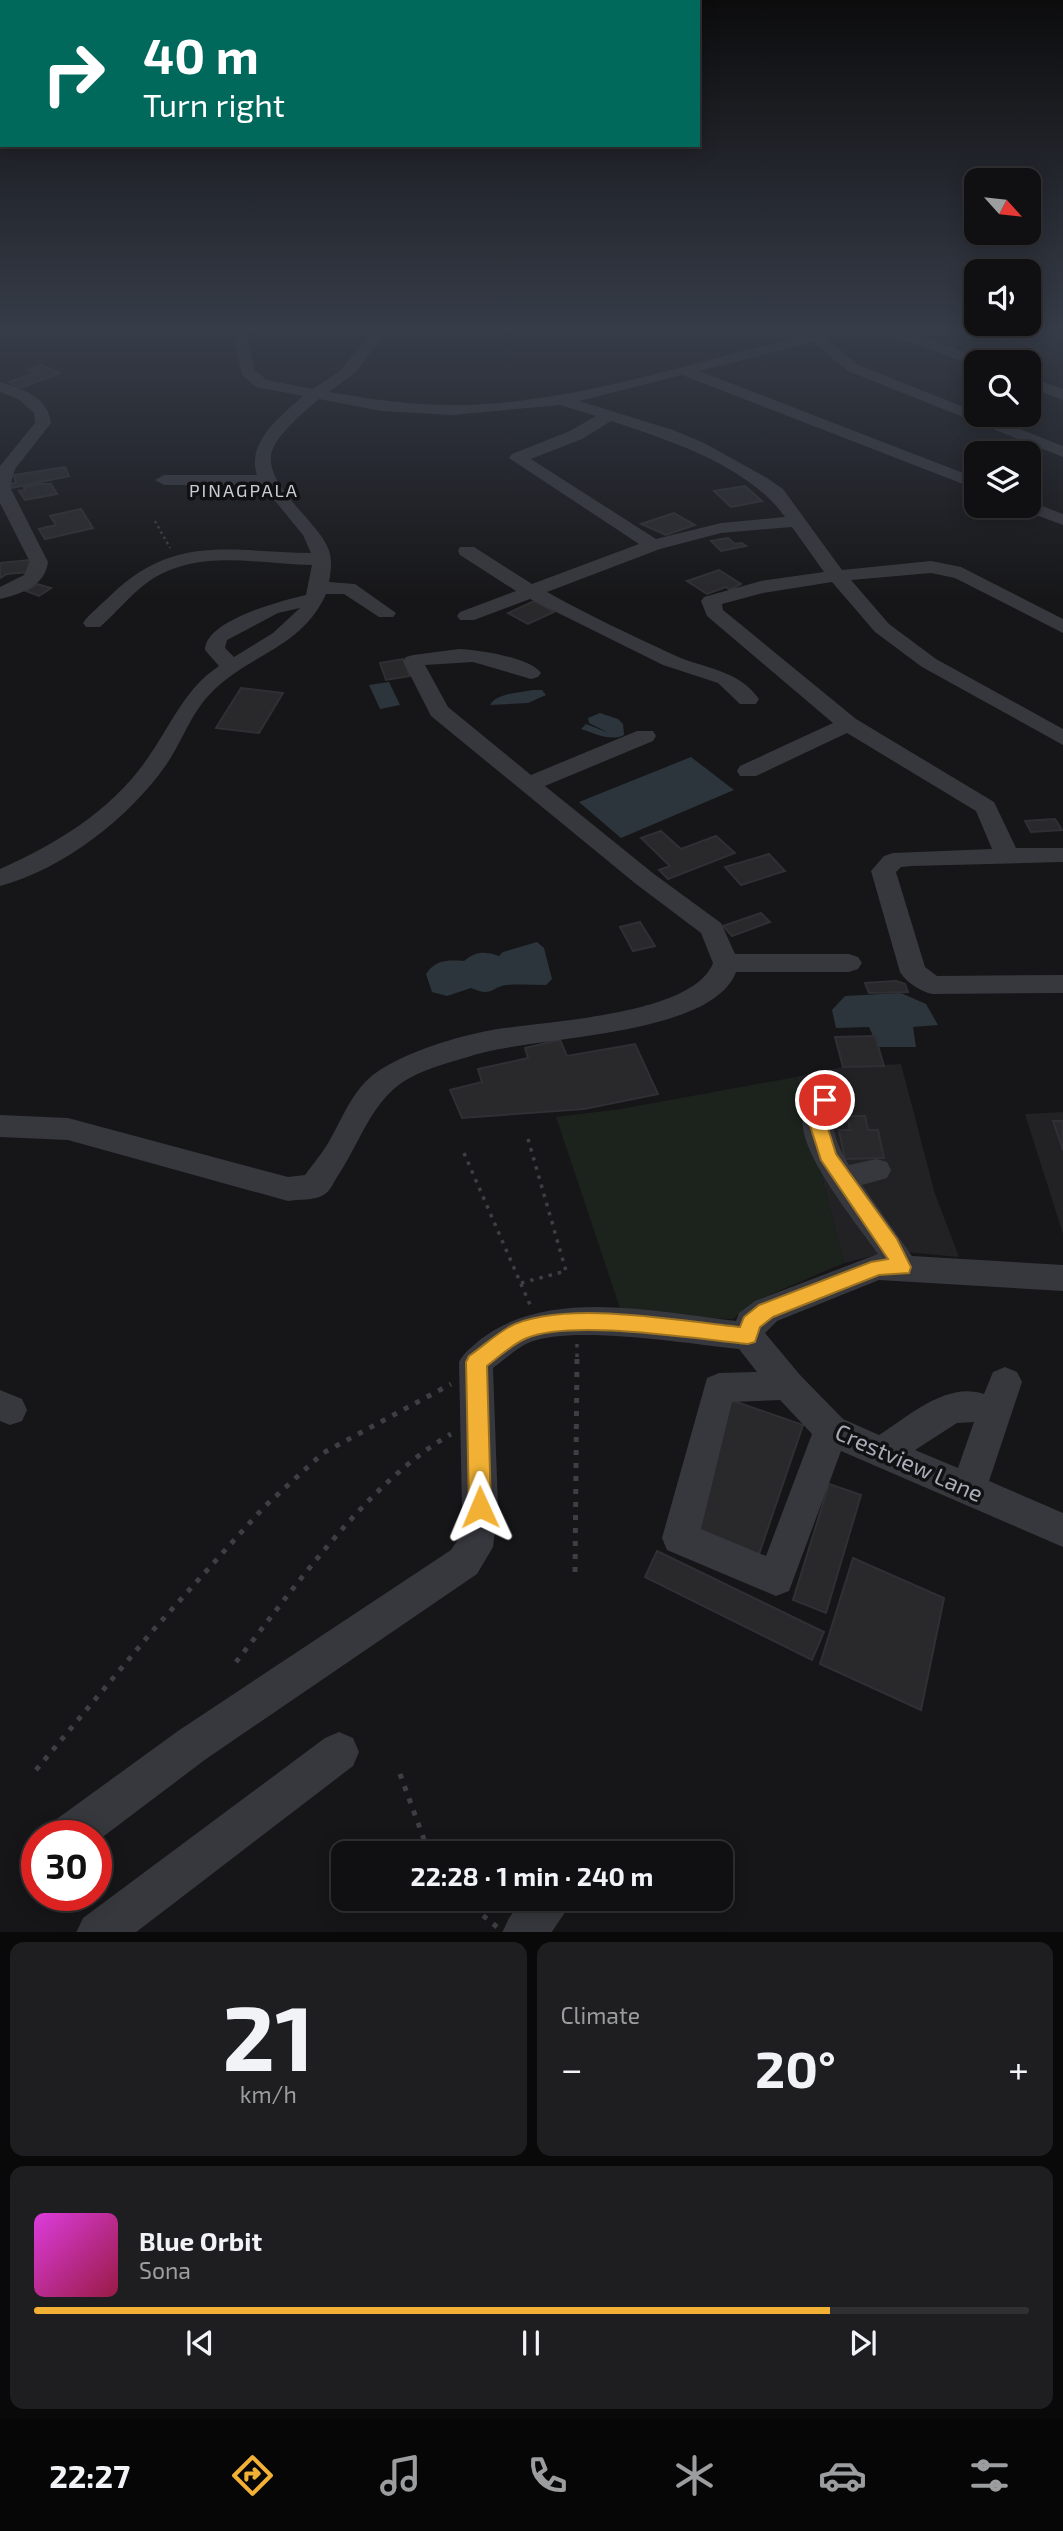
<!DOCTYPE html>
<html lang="en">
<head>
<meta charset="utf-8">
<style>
	body { margin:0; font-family:"Exo 2",sans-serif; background:#1e1e20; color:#f1f3f6; height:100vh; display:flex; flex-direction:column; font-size:26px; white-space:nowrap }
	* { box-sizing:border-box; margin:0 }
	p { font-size:23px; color:#9c9d9f }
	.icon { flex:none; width:38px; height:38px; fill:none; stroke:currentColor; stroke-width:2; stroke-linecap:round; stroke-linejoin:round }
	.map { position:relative; height:1932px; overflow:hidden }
	.drawer { display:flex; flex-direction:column; gap:10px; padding:10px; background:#09090a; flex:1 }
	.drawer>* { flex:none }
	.hud { position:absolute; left:0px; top:0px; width:700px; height:147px; box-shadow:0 4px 18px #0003,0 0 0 2px #303032; background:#00695c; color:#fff; overflow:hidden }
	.needle { width:46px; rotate:117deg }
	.controls { position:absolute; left:964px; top:168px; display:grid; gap:14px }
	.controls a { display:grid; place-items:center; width:77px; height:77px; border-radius:14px; background:#101012; box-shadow:0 4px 18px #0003,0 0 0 2px #303032; font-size:35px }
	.speed { position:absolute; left:21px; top:1820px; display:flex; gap:14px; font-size:35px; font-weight:700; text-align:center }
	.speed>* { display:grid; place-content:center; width:91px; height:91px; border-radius:50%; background:#101012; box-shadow:0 4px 18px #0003,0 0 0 2px #303032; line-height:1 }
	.speed .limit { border:10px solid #d22; background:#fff; color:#111 }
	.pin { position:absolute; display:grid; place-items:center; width:60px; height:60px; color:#fff; margin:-30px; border:4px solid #fff; border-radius:50%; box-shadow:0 2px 7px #0007 }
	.me { position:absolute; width:77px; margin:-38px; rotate:359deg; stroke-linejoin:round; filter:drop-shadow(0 0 5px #0008) }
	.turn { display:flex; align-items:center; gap:24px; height:147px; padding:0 28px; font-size:32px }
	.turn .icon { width:91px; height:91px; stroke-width:2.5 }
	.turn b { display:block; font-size:49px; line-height:60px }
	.big { font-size:52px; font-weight:700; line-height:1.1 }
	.drawer .tile { flex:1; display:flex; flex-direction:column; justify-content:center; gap:10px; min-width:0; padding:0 24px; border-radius:14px; background:#1e1e20 }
	.drawer .dial { align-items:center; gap:0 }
	.dial b { font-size:91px; line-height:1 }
	.song { display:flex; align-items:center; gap:21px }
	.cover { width:84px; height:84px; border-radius:10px; background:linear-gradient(135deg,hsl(300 70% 55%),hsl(340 70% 35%)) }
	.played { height:7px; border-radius:4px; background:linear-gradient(90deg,#f2b134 80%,#303032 80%) }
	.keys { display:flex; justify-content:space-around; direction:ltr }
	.heat { display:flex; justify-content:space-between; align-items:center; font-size:38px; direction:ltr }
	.drawer .tiles { flex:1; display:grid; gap:10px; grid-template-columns:1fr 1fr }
	.tile:last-child { grid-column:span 2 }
	.trip { position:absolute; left:331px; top:1841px; width:402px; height:70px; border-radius:14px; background:#101012; box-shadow:0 4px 18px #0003,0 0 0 2px #303032; font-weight:700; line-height:70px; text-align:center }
	.dock { display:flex; height:112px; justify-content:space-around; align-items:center; background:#060607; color:#9c9d9f }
	.dock .icon { width:49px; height:49px }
	.dock .current { color:#f2b134 }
	.dock b { font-size:32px; color:#f1f3f6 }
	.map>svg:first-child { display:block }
</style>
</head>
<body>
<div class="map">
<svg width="1063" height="1933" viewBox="0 0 1063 1933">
	<rect width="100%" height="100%" fill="#161618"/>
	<g fill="#222225">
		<polygon points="901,1064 935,1194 959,1257 894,1251 844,1263 796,1077 843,1067"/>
		<polygon points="1063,1112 1063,1234 1025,1114"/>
	</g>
	<polygon fill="#1c231d" points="796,1077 844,1263 755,1301 733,1319 622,1314 556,1117 621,1109"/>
	<g fill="#2c353c">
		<polygon points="389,682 400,705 380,709 369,685"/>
		<path d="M533,690h9l4,5 -18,8 -38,2c7,-12 29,-12 43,-15z"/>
		<path d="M600,713l18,6 5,5 1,11c-13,7 -30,-2 -43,-6l5,-5 23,9 -20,-10 -1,-5z"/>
		<polygon points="691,757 734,790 621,838 579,802"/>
		<path d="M537,942l7,6 8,31 -6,6c-13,0 -27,-1 -39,0 -16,1 -13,13 -36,3l-24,8 -15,-4 -6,-18c9,-14 22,-14 38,-13 12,-10 21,-10 35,-5l4,-4z"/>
		<polygon points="901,993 926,1004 938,1025 913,1027 916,1047 878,1047 869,1027 836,1028 832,1010 845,996"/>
	</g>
	<g fill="#29292c" stroke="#303034" stroke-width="2">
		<polygon points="41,365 60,373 21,388 9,382 35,373 28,370"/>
		<polygon points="65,467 69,476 11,488 10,484 16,483 14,475"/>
		<polygon points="40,484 51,484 57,494 25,500 19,491 25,490 24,487"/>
		<polygon points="745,486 762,501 731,507 714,491"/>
		<polygon points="81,509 93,528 45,539 39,529 56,525 50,516"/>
		<polygon points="674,513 695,525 666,535 641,524"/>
		<polygon points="728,538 735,544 742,543 746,546 721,551 711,541"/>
		<polygon points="29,560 28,572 7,574 0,578 0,563"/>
		<polygon points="719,570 741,584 730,590 726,587 707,594 687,581"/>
		<polygon points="37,584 51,588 39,596 26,591"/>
		<polygon points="534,601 554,612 528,624 508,613"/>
		<polygon points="403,659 410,676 386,680 380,663"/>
		<polygon points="241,688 283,693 259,733 216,728"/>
		<polygon points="1055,819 1062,830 1031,832 1025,821"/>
		<polygon points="661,831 681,849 716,836 735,853 668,879 659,870 670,866 641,838"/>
		<polygon points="769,854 785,871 741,885 725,867"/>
		<polygon points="761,913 770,922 732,936 723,926"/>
		<polygon points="640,922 655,946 633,951 620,927"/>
		<polygon points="896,981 905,984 908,992 869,993 865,983"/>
		<polygon points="875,1036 884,1066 843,1067 835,1037"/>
		<polygon points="560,1040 567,1056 635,1044 658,1094 584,1109 462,1118 450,1090 482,1082 478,1069 528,1058 525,1048"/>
		<polygon points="847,1116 865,1116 868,1130 878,1130 884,1158 845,1159 839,1130 850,1130"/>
		<polygon points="1053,1121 1063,1121 1063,1150"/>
		<polygon points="728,1399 803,1425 756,1563 690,1537"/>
		<polygon points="829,1484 861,1495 826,1613 793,1600"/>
		<polygon points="657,1551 824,1632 812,1660 645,1577"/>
		<polygon points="853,1558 944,1598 921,1710 820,1664"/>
	</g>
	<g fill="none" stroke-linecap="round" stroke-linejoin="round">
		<polyline stroke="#3d3f44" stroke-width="2.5" stroke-dasharray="2.5 3.5" stroke-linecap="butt" points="155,521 170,548"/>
		<g stroke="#3d3f44" stroke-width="3.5" stroke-dasharray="3.5 6" stroke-linecap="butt">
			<polyline points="464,1153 531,1307"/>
			<polyline points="521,1283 566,1271 528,1139"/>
			<polyline points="577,1357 577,1343"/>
		</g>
		<g stroke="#3d3f44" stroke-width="5" stroke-dasharray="5 8" stroke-linecap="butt">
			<polyline points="575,1572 577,1355"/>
			<path d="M236,1662c59,-75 133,-181 215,-228"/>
			<polyline points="36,1770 155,1628 264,1507 323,1453 451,1384"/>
			<polyline points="400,1774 429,1853"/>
			<polyline points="463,1899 497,1927"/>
		</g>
		<g fill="#37383d" fill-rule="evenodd">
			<path d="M232,329h14l8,41 13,10 46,9 27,-18 34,-42h14l-32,43 -27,20c41,7 81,13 122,13 111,1 236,-41 344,-67l-81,-5 -7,-4h87l22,4 25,-4h38l38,6 66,24 2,3h-9v4l-67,-24 -50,-8 -31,5 30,26 118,47v3h8l79,31v11l-215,-86 -35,-29 -114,29 277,107v11l-294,-114 -103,26 94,29 31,13 63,35 16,11 59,81 89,-9 30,6 102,52v14l-108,-55 -24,-5 -80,7 38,44 47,35 127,70v16l-141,-78 -47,-35 -43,-50 -69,11 -41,11 1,6 133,109 138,83 22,46h47v14l-151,4 -11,1 -5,5 29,95 12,9 126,-1v18l-131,1c-12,-3 -25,-11 -32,-22l-29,-101 13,-15 9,-3 99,-4 -16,-38 -129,-78 -91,43h-16l-3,-5 3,-5 93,-43 -126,-107 -6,-15 3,-4 57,-16 63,-9 -32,-45 -71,6 -61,16 -113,43c41,23 84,43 127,63 30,14 64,14 85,44l-3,5h-16l-22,-21 -55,-18 -133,-66 -56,21h-14l-3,-4 3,-4 56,-21 -56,-36 -2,-4 2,-4h14l58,37 107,-40 -130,-86 3,-4 58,-23 26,-15 -36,-11 -108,10 -71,-4 -62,-12c-15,13 -35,29 -45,47 -17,34 40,71 53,100 6,12 4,23 2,36l26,2 41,29 -3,4h-14l-35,-23h-18c-24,54 -77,60 -115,99 -20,20 -29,49 -45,72 -36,52 -104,105 -166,121v-17c56,-25 109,-57 145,-107 25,-34 38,-72 74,-96l-14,-16c0,-30 76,-49 101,-55l6,-30c-56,-1 -115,-17 -164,17 -18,13 -32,31 -48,45h-14l-3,-4c7,-10 18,-18 27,-27 65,-63 119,-44 201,-43l-8,-18 -41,-50h-98l-9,-5 9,-5h93c-11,-33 24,-59 46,-79l-47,-9 -14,-12zM611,421c58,19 138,45 174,96l-64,6 -65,16 -125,-80 51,-20zM300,608l-27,25 -39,24 -9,-9 2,-8 51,-27z"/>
			<polygon points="1029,377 1063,389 1063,400 1029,387"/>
			<path d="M0,382c22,6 49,16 51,41l-36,46 -5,18 38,75c-3,24 -27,32 -48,37v-12l24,-12 6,-13 -30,-59v-37l35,-43 -1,-10 -16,-14 -18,-7z"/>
			<polygon points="1029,501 1063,514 1063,525 1023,510 1020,506 1029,506"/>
			<path d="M459,649c20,1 70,8 82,24l-3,4 -7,2 -58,-17 -48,3 23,42 83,68 106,-44h16l3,5 -3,5 -108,45 109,88 67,49 14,31h114l9,3 4,6 -4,6 -9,3h-113c-24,65 -202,64 -262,83 -25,8 -58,15 -79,33 -27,23 -38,60 -58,89 -3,5 -7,14 -12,17 -9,7 -27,5 -37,7l-220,-61 -68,-3v-22l68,3 220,59 17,-2c7,-10 15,-19 22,-30 15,-25 25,-56 50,-73 29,-20 81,-36 115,-42 51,-9 201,-14 221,-67l-12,-30 -65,-49 -205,-168 -28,-55 3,-4 7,-2z"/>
			<path d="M825,1090l10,3 4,7c-12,24 -3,43 10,65l27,-6 11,3 4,8 -4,8 -25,7 50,71 151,9v26l-184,-11 -102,41 -12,12 35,42 43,44 36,16c30,-19 68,-54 105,-41l9,-22 12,-5 12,5 5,10 -33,99 74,32v34l-222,-96 -52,140 -13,5 -109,-46 -5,-12 45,-160 12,-5 38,-1 -18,-23c-49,-5 -169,-25 -211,-6 -13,6 -24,17 -35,25l5,140 -5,39 -16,27 -271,185 -110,83v-6h-48l6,-15 124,-90 273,-181 6,-9 5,-33 -3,-146c6,-11 13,-15 22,-23 68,-52 175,-27 255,-18l3,-8 16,-12 123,-47c-20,-29 -81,-102 -75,-137 1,-8 8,-17 12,-24zM780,1400l32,34 -46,122 -65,-27 31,-127zM974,1422l-16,46 -43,-18 42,-27z"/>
			<polygon points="0,1390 22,1399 27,1410 22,1421 10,1425 0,1421"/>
			<polygon points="339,1732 353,1738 359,1752 353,1766 135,1933 76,1933 83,1918 325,1738"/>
			<polygon points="523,1899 571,1899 564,1914 551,1933 502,1933 509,1918"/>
		</g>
	</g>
	<linearGradient id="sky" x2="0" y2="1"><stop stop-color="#0c0c0d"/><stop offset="0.55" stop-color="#363c48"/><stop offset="1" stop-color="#363c48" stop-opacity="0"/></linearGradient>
	<rect width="1063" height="599" fill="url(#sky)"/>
	<path fill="#f2b134" stroke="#9d7322" stroke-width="2" d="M825,1094l6,1 2,5 -8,19 11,35 61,85 14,28 -2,6 -30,2 -106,42 -13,10 -5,15 -7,2c-53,-5 -175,-25 -221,-6 -15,6 -28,19 -40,28l4,141 -3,8 -8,3 -8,-3 -3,-8 -3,-145 3,-6c13,-9 26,-21 40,-29 53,-28 171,-6 231,0l4,-10 15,-12 112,-43 17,-3 -67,-99 -13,-41 11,-24z"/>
	<g text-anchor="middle" stroke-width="7" stroke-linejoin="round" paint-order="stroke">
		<g font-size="18" letter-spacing="2" fill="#c9ccd4" stroke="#111113">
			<text x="244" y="497">PINAGPALA</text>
		</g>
		<g font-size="23" fill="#a8adb8" stroke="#111113">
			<text transform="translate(909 1463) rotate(24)" y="8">Crestview Lane</text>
		</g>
	</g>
</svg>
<div class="controls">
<a><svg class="needle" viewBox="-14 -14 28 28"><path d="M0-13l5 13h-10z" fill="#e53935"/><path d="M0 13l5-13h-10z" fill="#9c9d9f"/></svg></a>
<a><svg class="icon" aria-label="sound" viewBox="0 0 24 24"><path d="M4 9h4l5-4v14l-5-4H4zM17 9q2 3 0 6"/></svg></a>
<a><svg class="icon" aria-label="search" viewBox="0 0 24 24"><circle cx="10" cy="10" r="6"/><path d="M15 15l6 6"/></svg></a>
<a><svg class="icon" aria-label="layers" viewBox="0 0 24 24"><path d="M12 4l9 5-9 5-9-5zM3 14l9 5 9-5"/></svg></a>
</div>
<div class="speed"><div class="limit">30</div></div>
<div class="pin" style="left:825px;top:1100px;background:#d93025"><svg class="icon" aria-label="arrive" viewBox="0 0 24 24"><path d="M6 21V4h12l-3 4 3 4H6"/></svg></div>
<svg class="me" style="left:480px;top:1507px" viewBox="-20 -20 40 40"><path d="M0-17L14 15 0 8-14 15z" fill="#f2b134" stroke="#fff" stroke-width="4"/></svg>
<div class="trip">22:28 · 1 min · 240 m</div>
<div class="hud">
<div class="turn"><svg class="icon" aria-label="right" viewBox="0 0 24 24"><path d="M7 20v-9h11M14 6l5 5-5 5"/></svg><div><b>40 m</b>Turn right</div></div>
</div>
</div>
<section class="drawer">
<div class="tiles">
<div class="tile dial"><b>21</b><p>km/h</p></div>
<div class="tile"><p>Climate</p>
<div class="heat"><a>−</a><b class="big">20°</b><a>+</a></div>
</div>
<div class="tile">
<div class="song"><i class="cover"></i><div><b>Blue Orbit</b><p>Sona</p></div></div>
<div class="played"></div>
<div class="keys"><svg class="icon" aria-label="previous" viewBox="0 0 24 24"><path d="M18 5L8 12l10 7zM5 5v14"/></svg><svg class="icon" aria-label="pause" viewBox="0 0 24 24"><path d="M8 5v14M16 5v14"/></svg><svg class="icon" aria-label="next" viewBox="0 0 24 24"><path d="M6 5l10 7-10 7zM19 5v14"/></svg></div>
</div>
</div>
</section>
<nav class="dock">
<b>22:27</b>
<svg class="icon current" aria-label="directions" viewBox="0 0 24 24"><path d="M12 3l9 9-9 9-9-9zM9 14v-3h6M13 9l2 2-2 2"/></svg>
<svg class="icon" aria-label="music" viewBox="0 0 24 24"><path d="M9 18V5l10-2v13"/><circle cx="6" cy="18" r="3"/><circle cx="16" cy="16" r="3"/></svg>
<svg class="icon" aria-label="phone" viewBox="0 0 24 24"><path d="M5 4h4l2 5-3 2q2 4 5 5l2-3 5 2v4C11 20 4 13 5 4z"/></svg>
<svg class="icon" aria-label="climate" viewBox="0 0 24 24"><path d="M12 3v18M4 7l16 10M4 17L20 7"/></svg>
<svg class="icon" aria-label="car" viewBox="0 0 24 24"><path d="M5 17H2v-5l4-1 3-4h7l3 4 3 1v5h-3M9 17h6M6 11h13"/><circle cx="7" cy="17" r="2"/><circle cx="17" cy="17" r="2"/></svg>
<svg class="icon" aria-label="filters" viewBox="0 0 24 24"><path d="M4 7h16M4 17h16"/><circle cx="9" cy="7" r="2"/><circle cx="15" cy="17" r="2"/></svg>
</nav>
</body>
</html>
